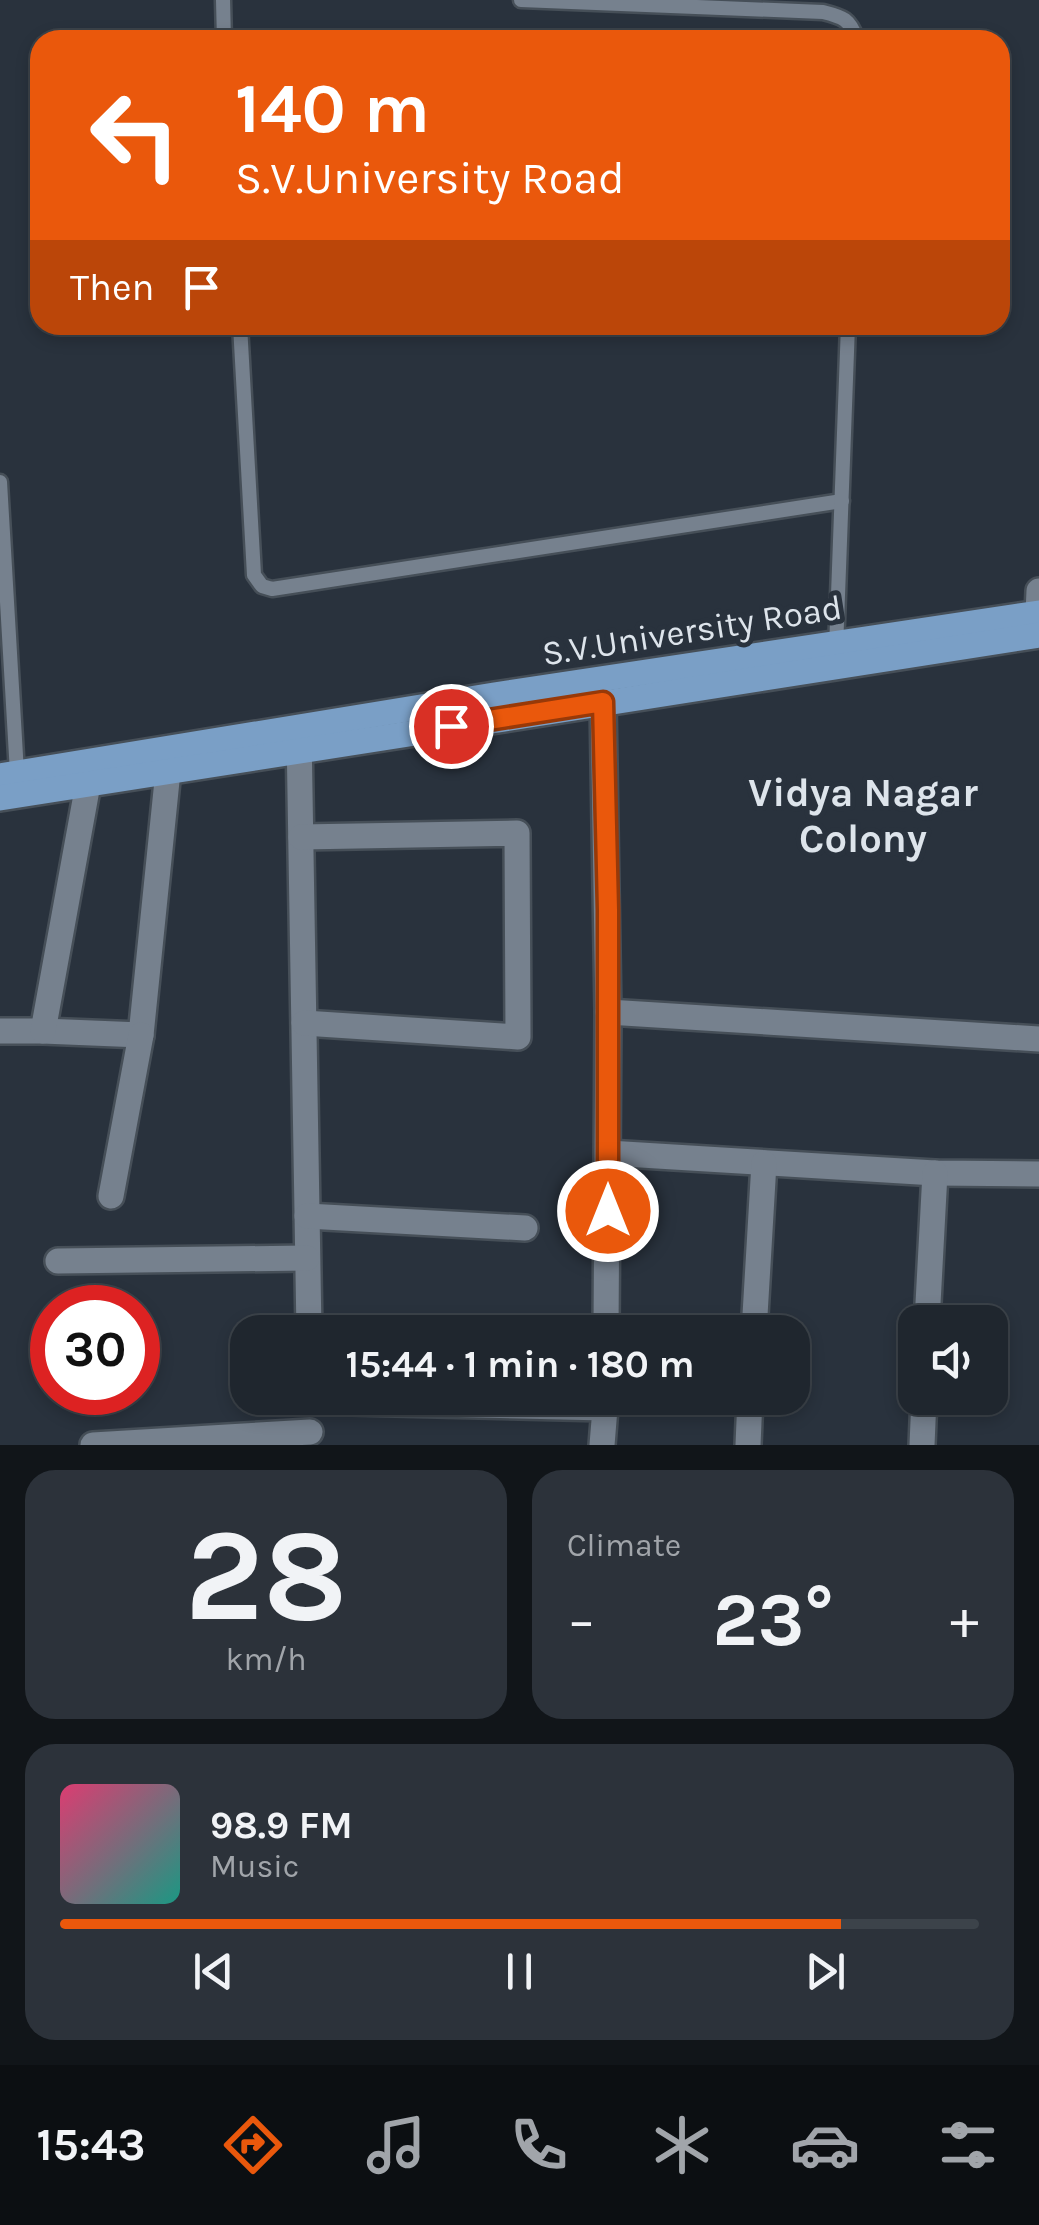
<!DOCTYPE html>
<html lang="en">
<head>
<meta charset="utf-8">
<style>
	body { margin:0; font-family:Karla,sans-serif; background:#2c323a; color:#f1f3f6; height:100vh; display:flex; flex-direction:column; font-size:38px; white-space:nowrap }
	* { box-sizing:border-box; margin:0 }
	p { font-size:32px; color:#a1a5aa }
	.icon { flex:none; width:55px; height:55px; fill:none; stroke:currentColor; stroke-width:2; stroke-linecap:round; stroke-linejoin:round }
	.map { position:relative; height:1445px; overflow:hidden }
	.drawer { display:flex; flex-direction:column; gap:25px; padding:25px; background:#111519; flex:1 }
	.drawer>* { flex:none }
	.top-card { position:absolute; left:30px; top:30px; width:980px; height:305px; border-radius:30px; box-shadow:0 5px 15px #0003,0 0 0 2px #3c434a; background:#ea580c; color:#fff; overflow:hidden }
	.fabs { position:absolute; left:898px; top:1305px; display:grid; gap:20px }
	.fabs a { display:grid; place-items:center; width:110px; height:110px; border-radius:20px; background:#1f262e; box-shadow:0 5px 15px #0003,0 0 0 2px #3c434a; font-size:50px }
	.speed { position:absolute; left:30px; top:1285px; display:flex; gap:20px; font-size:50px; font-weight:700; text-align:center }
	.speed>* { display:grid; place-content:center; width:130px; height:130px; border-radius:50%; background:#1f262e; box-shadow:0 5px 15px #0003,0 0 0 2px #3c434a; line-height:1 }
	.speed .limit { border:15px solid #d22; background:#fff; color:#111 }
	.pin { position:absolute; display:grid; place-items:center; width:85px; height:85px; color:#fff; margin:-42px; border:5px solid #fff; border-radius:50%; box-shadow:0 2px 10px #0007 }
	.me { position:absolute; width:110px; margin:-55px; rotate:0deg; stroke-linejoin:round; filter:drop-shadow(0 0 8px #0008) }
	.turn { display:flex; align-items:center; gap:35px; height:210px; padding:0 40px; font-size:45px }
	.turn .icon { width:130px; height:130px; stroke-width:2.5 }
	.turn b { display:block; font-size:70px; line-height:85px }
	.then { display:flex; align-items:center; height:95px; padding:0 40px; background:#0003; gap:20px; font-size:38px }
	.big { font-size:75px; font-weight:700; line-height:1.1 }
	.drawer .tile { flex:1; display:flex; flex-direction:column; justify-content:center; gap:15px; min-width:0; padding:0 35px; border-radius:30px; background:#2c323a }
	.drawer .dial { align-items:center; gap:0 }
	.dial b { font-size:130px; line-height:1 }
	.song { display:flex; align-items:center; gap:30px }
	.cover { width:120px; height:120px; border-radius:15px; background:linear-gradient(135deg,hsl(340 70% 55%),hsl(170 70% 35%)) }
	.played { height:10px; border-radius:5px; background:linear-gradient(90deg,#ea580c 85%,#3c434a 85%) }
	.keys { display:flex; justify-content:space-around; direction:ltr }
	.heat { display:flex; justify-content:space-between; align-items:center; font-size:55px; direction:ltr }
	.drawer .tiles { flex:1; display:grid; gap:25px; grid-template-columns:1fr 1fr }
	.tile:last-child { grid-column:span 2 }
	.trip { position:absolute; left:230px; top:1315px; width:580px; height:100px; border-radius:30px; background:#1f262e; box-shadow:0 5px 15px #0003,0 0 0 2px #3c434a; font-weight:700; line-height:100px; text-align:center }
	.tab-bar { display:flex; height:160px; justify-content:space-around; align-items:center; background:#0c0f12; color:#a1a5aa }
	.tab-bar .icon { width:70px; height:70px }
	.tab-bar .on { color:#ea580c }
	.tab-bar b { font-size:45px; color:#f1f3f6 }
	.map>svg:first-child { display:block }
</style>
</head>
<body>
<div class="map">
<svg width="1039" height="1445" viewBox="0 0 1039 1445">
	<rect width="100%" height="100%" fill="#29323d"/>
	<polygon fill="#254464" points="324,32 325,40 255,40 254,37"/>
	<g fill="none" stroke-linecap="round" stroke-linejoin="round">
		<g stroke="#464f58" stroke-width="19">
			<g id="service">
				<polyline points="223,0 224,40"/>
				<path d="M521,0l302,12c20,5 27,7 34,28"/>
				<polyline points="240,325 254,575 262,586 272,589 842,501"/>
				<polyline points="0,482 17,773"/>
				<polyline points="836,649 848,325"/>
			</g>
		</g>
		<g stroke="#464f58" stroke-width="30">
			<g id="minor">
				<polyline points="1038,613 1039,591"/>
				<polyline points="603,702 608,1012 606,1332"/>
				<polyline points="299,733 309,1332"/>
				<polyline points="301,837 517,833 518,1037 304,1023"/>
				<polyline points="608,1012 1039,1039"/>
				<polyline points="0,1031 43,1031 141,1035 168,771"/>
				<polyline points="43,1031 88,784"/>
				<polyline points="608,1153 935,1173 1039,1174"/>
				<polyline points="111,1196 141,1035"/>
				<polyline points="307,1216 525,1228"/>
				<polyline points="58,1261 307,1258"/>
				<polyline points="927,1322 935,1173"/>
				<polyline points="754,1332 764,1163"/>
				<polyline points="310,1401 605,1408 602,1445"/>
				<polyline points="93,1445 310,1432"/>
				<polyline points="748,1445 750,1398"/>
				<polyline points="922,1445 924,1398"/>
			</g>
		</g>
		<g stroke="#464f58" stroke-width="30">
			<g id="primary">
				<polyline points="0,776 494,695 1039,613"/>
				<polyline points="0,798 1039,635"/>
			</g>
		</g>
		<use href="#service" stroke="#76818e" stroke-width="14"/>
		<use href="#minor" stroke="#76818e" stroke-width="25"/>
		<use href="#primary" stroke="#7a9fc6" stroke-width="25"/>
	</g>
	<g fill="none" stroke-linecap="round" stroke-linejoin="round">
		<g stroke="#983908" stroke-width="25">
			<polyline id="route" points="451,726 603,702 608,910 608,1211"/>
		</g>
		<use href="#route" stroke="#ea580c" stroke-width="18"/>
	</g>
	<g text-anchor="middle" stroke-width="10" stroke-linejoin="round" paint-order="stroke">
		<g font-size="35" fill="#dde4eb" stroke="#29323d">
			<text transform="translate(692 630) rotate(-9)" y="12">S.V.University Road</text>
		</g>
		<g font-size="40" font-weight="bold" fill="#dde4eb" stroke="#29323d">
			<text x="863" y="806">Vidya Nagar<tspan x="863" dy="46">Colony</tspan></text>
		</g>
	</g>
</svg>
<div class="fabs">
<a><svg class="icon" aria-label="sound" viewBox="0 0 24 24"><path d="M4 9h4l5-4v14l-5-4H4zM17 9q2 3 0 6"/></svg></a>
</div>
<div class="speed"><div class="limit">30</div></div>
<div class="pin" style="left:451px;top:726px;background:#d93025"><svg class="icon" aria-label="arrive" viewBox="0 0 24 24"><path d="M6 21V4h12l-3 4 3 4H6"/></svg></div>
<svg class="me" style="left:608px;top:1211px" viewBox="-20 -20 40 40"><circle r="17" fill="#ea580c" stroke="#fff" stroke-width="3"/><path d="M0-11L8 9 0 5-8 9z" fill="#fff"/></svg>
<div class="trip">15:44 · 1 min · 180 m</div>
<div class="top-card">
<div class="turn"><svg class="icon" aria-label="left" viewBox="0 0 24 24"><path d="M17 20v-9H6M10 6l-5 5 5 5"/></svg><div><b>140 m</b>S.V.University Road</div></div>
<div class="then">Then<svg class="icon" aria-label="arrive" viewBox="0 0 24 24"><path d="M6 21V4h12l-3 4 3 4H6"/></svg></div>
</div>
</div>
<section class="drawer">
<div class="tiles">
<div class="tile dial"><b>28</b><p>km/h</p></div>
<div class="tile"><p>Climate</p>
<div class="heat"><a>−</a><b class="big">23°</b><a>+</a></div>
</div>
<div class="tile">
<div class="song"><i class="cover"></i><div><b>98.9 FM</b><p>Music</p></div></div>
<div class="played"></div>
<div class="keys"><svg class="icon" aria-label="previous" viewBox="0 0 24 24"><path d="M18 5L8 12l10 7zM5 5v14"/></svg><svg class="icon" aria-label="pause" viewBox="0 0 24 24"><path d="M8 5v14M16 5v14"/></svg><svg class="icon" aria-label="next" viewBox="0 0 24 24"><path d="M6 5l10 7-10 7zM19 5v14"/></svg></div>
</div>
</div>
</section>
<nav class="tab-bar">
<b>15:43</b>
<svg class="icon on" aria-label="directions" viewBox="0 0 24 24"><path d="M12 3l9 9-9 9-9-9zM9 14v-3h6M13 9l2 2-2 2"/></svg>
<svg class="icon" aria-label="music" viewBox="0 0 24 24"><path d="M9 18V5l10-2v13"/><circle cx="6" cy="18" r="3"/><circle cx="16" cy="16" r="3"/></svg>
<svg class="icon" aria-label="phone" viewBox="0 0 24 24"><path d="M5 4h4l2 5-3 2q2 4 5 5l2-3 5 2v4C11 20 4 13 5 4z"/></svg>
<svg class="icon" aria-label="climate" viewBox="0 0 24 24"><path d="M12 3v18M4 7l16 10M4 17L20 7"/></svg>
<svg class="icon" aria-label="car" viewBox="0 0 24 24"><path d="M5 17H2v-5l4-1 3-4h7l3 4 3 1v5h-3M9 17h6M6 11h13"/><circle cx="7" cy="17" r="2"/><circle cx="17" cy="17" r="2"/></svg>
<svg class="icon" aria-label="filters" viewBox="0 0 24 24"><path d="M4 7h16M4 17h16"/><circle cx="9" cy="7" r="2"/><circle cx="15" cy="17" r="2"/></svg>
</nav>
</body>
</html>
